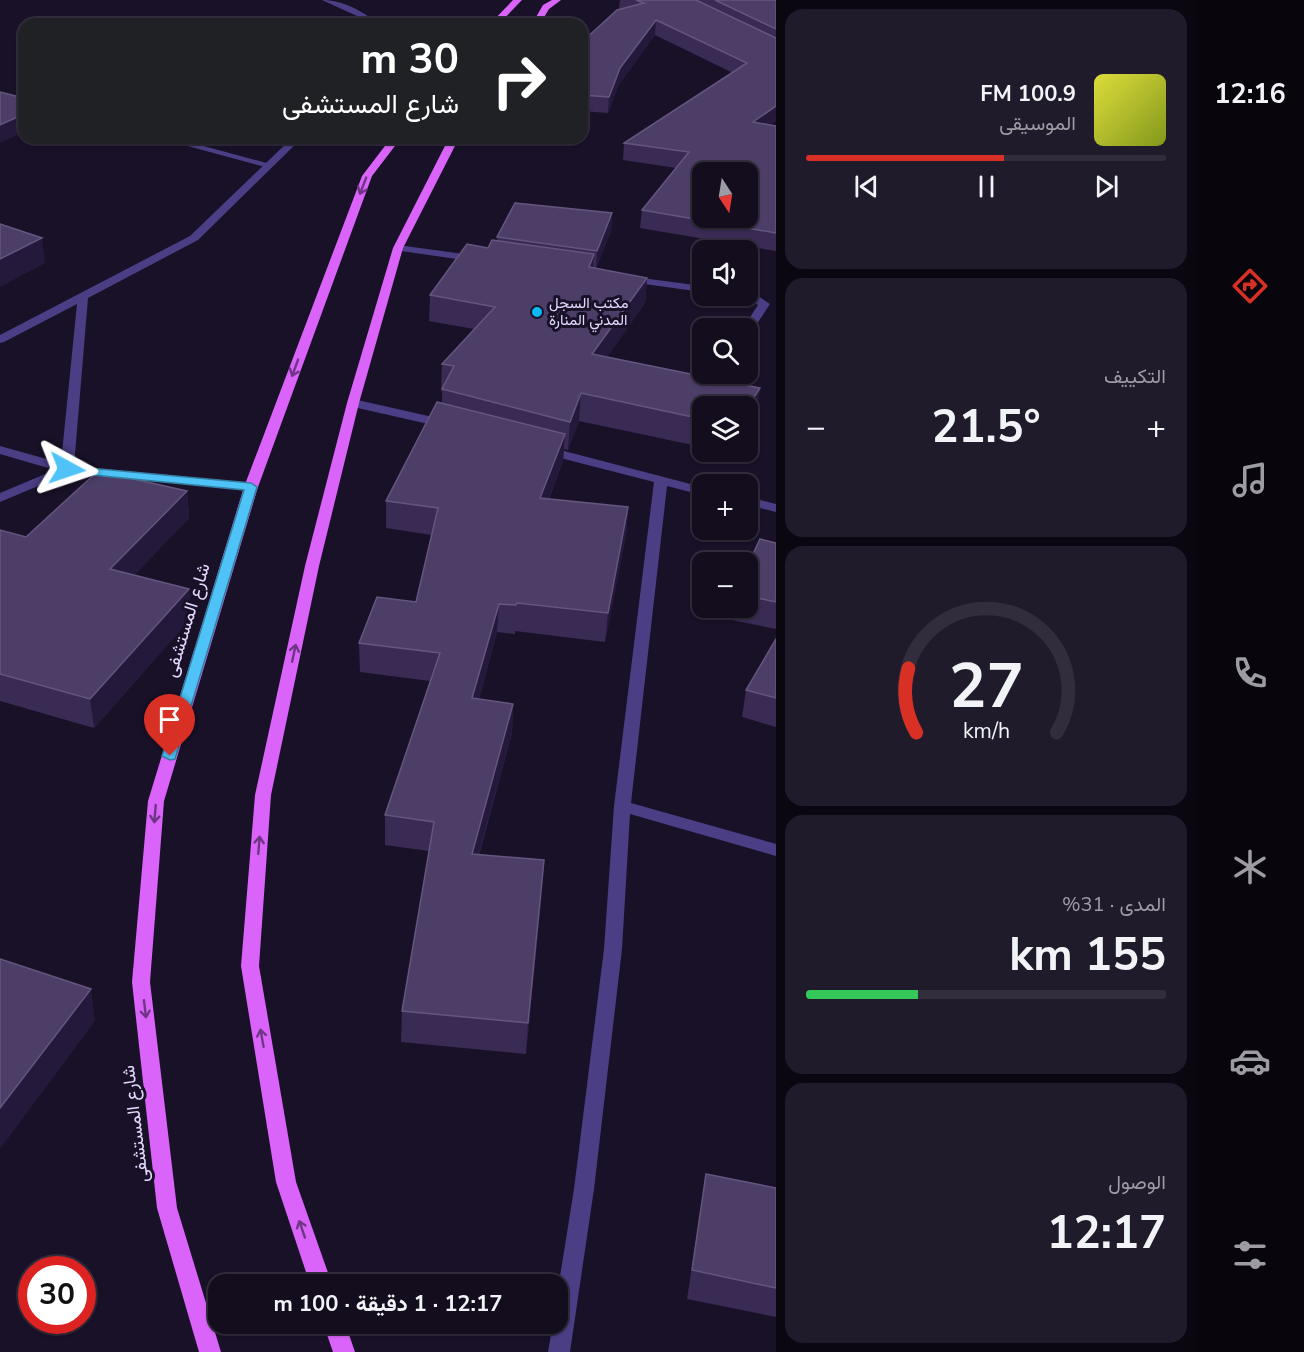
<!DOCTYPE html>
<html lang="ar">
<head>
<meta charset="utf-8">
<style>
	body { margin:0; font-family:"Nunito Sans",Vazirmatn,sans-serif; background:#201b2b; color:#f1f3f6; direction:rtl; height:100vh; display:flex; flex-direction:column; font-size:22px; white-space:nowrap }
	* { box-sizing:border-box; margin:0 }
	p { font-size:20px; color:#9d9ca4 }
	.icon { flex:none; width:33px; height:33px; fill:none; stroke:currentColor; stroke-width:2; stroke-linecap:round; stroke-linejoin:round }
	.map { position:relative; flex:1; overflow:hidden; direction:ltr }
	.panel { display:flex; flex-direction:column; gap:9px; padding:9px; background:#0a0710; width:420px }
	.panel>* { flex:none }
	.guide { position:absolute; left:18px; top:18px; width:570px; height:126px; border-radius:18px; box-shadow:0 2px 4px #0004,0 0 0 2px #322d3c; direction:rtl; background:#202124; color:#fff; overflow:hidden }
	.needle { width:39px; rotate:168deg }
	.tools { position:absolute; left:692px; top:162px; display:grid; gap:12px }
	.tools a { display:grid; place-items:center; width:66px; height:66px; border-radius:12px; background:#130d1e; box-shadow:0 2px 4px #0004,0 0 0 2px #322d3c; font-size:30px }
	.speed { position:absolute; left:18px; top:1256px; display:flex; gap:12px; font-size:30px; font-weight:700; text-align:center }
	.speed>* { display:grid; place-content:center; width:78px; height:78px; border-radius:50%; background:#130d1e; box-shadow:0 2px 4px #0004,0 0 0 2px #322d3c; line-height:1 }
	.speed .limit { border:9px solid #d22; background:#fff; color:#111 }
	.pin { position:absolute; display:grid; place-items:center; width:51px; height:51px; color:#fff; margin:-62px -26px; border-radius:50% 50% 50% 0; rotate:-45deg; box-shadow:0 0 6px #0007 }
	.pin .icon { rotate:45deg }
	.me { position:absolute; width:66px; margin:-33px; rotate:95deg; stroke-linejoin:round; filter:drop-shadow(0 0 4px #0008) }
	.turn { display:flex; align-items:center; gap:21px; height:126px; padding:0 30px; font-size:27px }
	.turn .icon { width:78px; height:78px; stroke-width:2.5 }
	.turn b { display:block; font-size:42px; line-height:51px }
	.big { font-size:45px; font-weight:700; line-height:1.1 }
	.panel .widget { flex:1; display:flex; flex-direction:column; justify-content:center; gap:9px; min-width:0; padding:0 21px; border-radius:18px; background:#201b2b }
	.panel .dial { align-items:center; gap:0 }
	.dial svg { height:156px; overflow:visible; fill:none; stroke:#322d3c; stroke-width:7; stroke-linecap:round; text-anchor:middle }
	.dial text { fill:#f1f3f6; stroke:none }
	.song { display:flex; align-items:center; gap:18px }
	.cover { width:72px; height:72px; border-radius:9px; background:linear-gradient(135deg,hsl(60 70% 55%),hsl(70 70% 35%)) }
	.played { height:6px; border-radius:3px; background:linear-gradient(90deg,#d93025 55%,#322d3c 55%) }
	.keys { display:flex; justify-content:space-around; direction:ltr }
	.heat { display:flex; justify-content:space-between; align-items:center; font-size:33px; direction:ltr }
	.charge { height:9px; border-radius:4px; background:linear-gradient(90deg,#34c759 31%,#322d3c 0) }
	.trip { position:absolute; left:208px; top:1274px; width:360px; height:60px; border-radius:18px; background:#130d1e; box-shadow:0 2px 4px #0004,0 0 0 2px #322d3c; font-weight:700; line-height:60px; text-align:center; direction:rtl }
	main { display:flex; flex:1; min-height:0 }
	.dock { display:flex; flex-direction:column; width:108px; justify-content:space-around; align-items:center; background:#08050c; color:#9d9ca4 }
	.dock .icon { width:42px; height:42px }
	.dock .active { color:#d93025 }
	.dock b { font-size:27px; color:#f1f3f6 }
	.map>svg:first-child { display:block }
</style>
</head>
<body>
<main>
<nav class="dock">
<b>12:16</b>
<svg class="icon active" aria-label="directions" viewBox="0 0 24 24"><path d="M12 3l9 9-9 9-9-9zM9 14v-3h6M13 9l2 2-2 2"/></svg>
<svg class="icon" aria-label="music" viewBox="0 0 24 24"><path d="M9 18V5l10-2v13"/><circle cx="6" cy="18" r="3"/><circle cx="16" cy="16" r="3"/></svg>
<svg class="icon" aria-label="phone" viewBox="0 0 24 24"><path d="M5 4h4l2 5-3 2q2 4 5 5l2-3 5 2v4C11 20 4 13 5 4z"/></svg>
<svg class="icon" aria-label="climate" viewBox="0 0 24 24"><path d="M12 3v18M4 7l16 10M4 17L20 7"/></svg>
<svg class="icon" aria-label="car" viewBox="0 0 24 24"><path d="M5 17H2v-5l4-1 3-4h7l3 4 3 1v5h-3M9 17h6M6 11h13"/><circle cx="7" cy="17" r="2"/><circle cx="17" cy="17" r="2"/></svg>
<svg class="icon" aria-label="filters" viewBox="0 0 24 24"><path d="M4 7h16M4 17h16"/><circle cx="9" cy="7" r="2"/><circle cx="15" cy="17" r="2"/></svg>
</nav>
<section class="panel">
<div class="widget">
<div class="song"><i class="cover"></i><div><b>100.9 FM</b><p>الموسيقى</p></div></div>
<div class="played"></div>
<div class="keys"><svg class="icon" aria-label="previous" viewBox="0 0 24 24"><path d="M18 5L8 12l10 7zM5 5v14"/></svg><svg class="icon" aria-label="pause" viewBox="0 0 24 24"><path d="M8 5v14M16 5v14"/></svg><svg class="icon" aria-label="next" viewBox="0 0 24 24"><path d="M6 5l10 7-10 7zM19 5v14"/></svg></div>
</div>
<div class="widget"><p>التكييف</p>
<div class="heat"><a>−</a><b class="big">21.5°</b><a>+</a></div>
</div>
<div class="widget dial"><svg viewBox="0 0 100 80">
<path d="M14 69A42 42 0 1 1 86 69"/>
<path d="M14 69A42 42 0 0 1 10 36" stroke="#d93025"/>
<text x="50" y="56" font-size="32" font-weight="700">27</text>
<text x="50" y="72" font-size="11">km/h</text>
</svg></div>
<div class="widget"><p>المدى · 31%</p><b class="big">155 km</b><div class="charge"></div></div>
<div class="widget"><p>الوصول</p><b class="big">12:17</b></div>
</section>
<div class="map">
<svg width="776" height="1352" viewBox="0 0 776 1352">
	<rect width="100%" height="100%" fill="#191128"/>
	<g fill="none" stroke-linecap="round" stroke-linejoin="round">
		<g fill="#4c3e85" fill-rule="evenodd">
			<polygon points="158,138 174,138 274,165 269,168"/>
			<polygon points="398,245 478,256 483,259 478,262 394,250 394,246"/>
			<polygon points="627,276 702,286 702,292 623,281 623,277"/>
			<polygon points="747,293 758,296 770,304 751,333 747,334 747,328 743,328 758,305 738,296 747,296"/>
			<polygon points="714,374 726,374 713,394 705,394 703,391"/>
		</g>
		<g fill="#4c3e85" fill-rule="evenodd">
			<path d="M322,0c19,0 41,10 55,24h-9l-11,-8z"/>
			<polygon points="292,138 302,138 198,240 88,298 74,466 251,483 256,484 258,487 256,490 69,473 0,502 0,493 55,470 0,454 0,446 61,463 77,304 4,342 0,343 0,335 190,236"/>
			<polygon points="353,399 446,420 452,424 446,428 349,406 347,403"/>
			<polygon points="545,446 702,487 702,495 667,486 631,803 776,844 776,856 630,814 622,949 594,1189 570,1352 548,1352 553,1323 558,1323 558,1289 574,1189 604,949 614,806 654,482 541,453 539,450 541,447"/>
			<polygon points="747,497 776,504 776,512 747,505"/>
		</g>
		<g fill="#da64f9" fill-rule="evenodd">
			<polygon points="513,0 522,0 499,24 490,24"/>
			<polygon points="552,0 561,0 549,9 540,24 532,24 543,5"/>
			<polygon points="391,138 401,138 372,176 258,487 164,801 150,982 177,1208 221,1352 199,1352 157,1208 132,982 148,801 244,487 362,176"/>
			<polygon points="449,138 459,138 403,248 359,403 319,566 271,795 259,966 296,1182 332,1284 310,1284 276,1182 241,966 255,795 305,566 347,403 393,248"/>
			<polygon points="323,1323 345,1323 355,1352 333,1352"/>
		</g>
	</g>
	<g fill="#3a2b55">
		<polygon points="620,0 776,0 776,121 770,125 776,126 776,251 640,228 642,210 676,168 623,160 624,143 733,73 655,35 619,84 608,113 582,111 582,42 620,9 619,8"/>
		<polygon points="515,203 612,213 611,231 596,268 647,278 645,303 607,357 760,388 756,416 747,431 747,406 702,406 702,447 579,421 568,450 564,449 563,461 549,499 628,507 626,535 605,642 515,631 515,634 497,632 479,699 513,704 512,733 479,855 544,860 542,891 526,1054 401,1042 402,1011 429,851 385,845 385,815 430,681 360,672 359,643 377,597 416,602 432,535 386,528 386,501 437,402 442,403 442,391 441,391 442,364 474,329 429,321 430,295 467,244 488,248 492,240 497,241 497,237"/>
		<polygon points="721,452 734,452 732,454"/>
		<polygon points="187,491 189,518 134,575 189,589 192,617 94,728 0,701 0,530 26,537"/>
		<polygon points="776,543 776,629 732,620 734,608 747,608 747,567"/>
		<polygon points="776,639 776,727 742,717 746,690"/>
		<polygon points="706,1174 776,1188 776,1187 776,1317 687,1299"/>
	</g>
	<g fill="#25193b">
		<polygon points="656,20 655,35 619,84 608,113 609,97 620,68"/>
		<polygon points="776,106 776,121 751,138 753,122"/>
		<polygon points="24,114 24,132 0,143 0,125"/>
		<polygon points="612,213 611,231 596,269 597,251"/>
		<polygon points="42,238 45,263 0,287 0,259"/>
		<polygon points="594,254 592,279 589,267"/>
		<polygon points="647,278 645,303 590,381 592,354"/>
		<polygon points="760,388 756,416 747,431 747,408"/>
		<polygon points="581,393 579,421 568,450 570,422"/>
		<polygon points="565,434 563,461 539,525 540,498"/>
		<polygon points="187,491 189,518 113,597 110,569"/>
		<polygon points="628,507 626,535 605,642 608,613"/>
		<polygon points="189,589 192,617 94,728 90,699"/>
		<polygon points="499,604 497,632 471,727 472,698"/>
		<polygon points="513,704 512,733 470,885 472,854"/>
		<polygon points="544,860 542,891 526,1054 528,1023"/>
		<polygon points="91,989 95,1021 0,1149 0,1108"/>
	</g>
	<g fill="#4c3e67" stroke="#64567f" stroke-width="1.5" fill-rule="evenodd">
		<path d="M636,0h60l80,38v68l-23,16 23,4v107l-134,-23 47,-58 -65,-9 123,-80 -91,-43 -36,48 -11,29 -27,-2v-53l35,-32 27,-7zM702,172h45v46h-45z"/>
		<polygon points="715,0 776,0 776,29"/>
		<polygon points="0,92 24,98 24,114 0,125"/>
		<polygon points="515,203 612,213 597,251 497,237"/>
		<polygon points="0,224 42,238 0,259"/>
		<polygon points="492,240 594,254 589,267 647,278 592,354 760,388 747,408 747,406 702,406 702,419 581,393 570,422 442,389 454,366 442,364 495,307 430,295 467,244 488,248"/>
		<polygon points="437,402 565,434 540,498 628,507 608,613 517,603 516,605 499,604 472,698 513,704 472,854 544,860 528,1023 402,1011 434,822 385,815 440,653 359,643 377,597 416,602 438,508 386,501"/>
		<polygon points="98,471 187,491 110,569 189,589 90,699 0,674 0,530 26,537"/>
		<polygon points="760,539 776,543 776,602 747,596 747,567"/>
		<polygon points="776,639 776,698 746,690"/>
		<polygon points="0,959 91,989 0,1108"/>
		<polygon points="706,1174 776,1188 776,1187 776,1288 692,1270"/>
	</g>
	<defs><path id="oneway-shaft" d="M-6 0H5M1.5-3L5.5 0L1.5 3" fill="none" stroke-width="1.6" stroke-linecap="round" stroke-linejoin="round" transform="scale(1.5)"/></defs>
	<g stroke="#703686">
		<use href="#oneway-shaft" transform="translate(363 186) rotate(111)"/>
		<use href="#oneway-shaft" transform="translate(295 368) rotate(110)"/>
		<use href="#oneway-shaft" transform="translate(294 653) rotate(-78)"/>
		<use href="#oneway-shaft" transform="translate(155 814) rotate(95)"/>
		<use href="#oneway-shaft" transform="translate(259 845) rotate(-85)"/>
		<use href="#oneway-shaft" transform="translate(145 1009) rotate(83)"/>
		<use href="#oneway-shaft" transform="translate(262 1038) rotate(-100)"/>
		<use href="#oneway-shaft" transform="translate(302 1229) rotate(-109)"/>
	</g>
	<polygon fill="#4fc3f7" stroke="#337fa1" stroke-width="1.5" points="67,466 251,483 257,487 175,759 170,760 162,756 244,490 62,472 62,467"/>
	<circle fill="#0db8f6" stroke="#191128" stroke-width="2" cx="537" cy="312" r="6"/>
	<g text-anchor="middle" stroke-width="6" stroke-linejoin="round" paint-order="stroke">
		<g font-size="15" fill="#e3d9fe" stroke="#191128" text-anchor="start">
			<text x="549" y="308">مكتب السجل<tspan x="549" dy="17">المدني المنارة</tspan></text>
		</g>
		<g font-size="18" fill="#e3d9fe" stroke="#191128">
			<text transform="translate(187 620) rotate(-73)" y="6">شارع المستشفى</text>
			<text transform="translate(135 1124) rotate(-97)" y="6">شارع المستشفى</text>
		</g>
	</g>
</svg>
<div class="tools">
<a><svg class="needle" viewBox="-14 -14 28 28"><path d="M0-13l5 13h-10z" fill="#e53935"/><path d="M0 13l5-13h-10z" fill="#9d9ca4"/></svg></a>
<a><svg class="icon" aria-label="sound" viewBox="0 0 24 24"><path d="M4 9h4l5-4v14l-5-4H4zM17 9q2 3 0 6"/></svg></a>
<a><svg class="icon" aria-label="search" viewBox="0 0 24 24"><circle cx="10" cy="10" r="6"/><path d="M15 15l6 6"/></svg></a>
<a><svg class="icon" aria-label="layers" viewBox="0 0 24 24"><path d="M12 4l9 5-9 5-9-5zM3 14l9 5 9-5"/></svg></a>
<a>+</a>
<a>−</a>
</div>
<div class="speed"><div class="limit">30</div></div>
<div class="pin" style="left:170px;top:756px;background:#d93025"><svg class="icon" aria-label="arrive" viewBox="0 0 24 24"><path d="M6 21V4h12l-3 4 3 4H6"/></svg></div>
<svg class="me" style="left:67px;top:469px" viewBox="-20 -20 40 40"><path d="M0-17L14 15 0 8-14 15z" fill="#4fc3f7" stroke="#fff" stroke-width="4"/></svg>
<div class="trip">12:17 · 1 دقيقة · 100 m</div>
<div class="guide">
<div class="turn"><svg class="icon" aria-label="right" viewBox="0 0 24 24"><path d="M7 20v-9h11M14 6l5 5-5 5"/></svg><div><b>30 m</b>شارع المستشفى</div></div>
</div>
</div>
</main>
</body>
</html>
